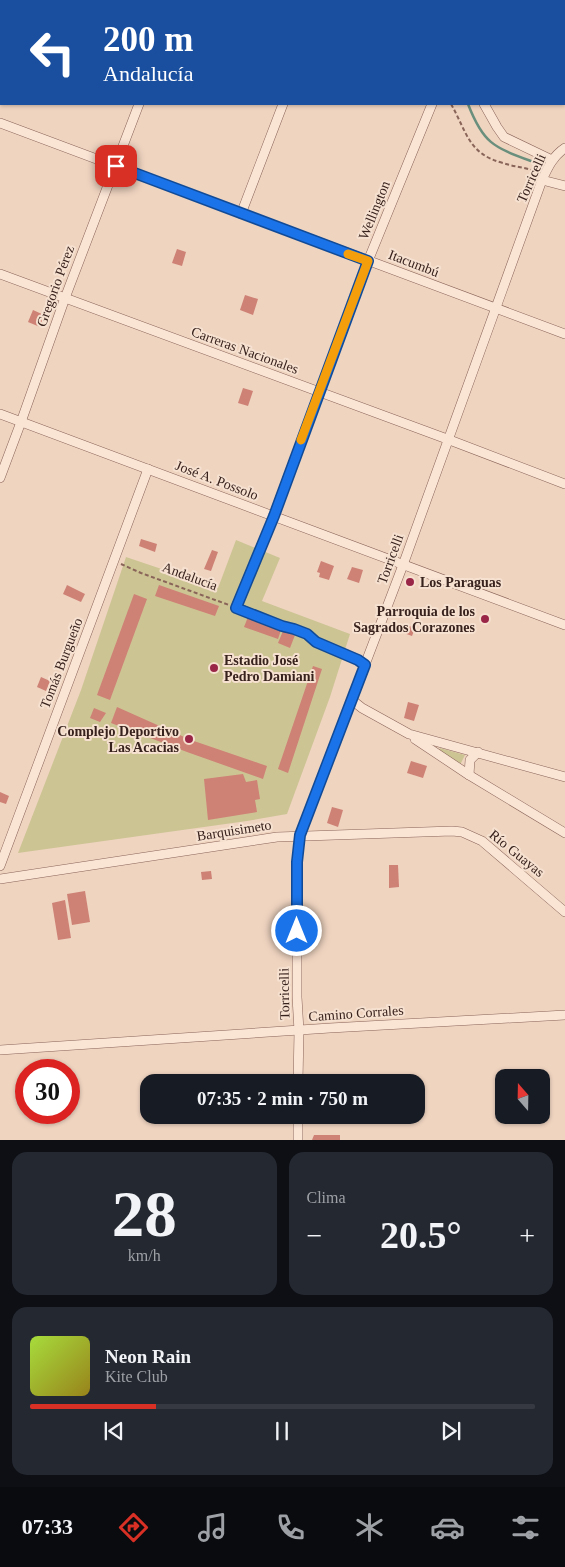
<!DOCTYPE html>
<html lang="es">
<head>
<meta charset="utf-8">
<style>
	body { margin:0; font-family:Georgia,serif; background:#242831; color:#f1f3f6; height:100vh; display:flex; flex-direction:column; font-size:19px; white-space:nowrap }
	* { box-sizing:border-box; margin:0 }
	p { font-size:16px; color:#9ea1a6 }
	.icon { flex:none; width:28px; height:28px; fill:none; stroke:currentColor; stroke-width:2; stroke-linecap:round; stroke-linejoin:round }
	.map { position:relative; height:1140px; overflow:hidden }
	.side { display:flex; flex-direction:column; gap:12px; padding:12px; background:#0d0f14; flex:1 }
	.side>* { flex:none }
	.banner { position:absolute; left:0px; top:0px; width:565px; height:105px; box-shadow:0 1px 4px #0004; background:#1a4fa0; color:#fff; overflow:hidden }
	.needle { width:32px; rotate:340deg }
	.tools { position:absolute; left:495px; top:1069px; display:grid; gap:10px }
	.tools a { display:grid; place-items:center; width:55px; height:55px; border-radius:10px; background:#171b24; box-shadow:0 1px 4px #0004; font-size:25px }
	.speed { position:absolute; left:15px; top:1059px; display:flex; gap:10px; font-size:25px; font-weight:700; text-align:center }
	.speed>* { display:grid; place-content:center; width:65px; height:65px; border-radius:50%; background:#171b24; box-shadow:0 1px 4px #0004; line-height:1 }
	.speed .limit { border:8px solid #d22; background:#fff; color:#111 }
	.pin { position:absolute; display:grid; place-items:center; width:42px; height:42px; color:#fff; margin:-21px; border-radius:10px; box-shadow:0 2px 8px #0006 }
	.me { position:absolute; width:55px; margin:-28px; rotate:0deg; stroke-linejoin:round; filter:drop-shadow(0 0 4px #0008) }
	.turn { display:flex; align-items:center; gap:18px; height:105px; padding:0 20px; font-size:22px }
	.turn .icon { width:65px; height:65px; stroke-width:2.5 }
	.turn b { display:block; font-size:35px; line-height:42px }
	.big { font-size:38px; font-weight:700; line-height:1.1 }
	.side .card { flex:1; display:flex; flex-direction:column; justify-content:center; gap:8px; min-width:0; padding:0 18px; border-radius:15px; background:#242831 }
	.side .dial { align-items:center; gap:0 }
	.dial b { font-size:65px; line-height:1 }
	.song { display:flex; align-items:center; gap:15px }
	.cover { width:60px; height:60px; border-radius:8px; background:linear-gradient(135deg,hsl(80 70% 55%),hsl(50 70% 35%)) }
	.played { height:5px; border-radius:2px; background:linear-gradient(90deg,#d93025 25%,#363941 25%) }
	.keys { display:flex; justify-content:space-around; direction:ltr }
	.heat { display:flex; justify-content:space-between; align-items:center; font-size:28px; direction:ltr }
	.side .tiles { flex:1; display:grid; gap:12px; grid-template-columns:1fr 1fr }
	.card:last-child { grid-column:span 2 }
	.trip { position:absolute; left:140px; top:1074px; width:285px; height:50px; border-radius:15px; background:#171b24; box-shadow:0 1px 4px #0004; font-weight:700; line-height:50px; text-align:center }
	.tab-bar { display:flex; height:80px; justify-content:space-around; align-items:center; background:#090b0e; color:#9ea1a6 }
	.tab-bar .icon { width:35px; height:35px }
	.tab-bar .selected { color:#d93025 }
	.tab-bar b { font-size:22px; color:#f1f3f6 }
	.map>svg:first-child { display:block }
</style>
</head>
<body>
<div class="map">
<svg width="565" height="1140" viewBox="0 0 565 1140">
	<rect width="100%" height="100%" fill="#efd4c0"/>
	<g fill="#cdc494">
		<polygon points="236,540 280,558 262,601 350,634 330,697 287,814 247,821 18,853 81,690 126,557 218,588"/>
		<polygon points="440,748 465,755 460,765 439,752"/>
	</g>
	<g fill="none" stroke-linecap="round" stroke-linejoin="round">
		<g stroke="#6a8f7c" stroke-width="2.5">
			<polyline points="371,0 374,1"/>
			<polyline points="126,1 129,0"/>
			<polyline points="0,75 1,75"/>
			<path d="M468,104c15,39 25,43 63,57"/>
		</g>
	</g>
	<g fill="#ce8175">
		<polygon points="177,249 186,252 182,266 172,263"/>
		<polygon points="245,295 258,299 253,315 240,310"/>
		<polygon points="33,310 44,315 40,327 28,322"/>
		<polygon points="243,388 253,391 248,406 238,403"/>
		<polygon points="141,539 157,544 155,552 139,546"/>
		<polygon points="212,550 218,552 211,571 204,569"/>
		<polygon points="321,561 334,566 329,580 319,577 320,573 317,572"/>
		<polygon points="352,567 363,570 359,583 347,579"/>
		<polygon points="67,585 85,594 81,602 63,594"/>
		<polygon points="159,585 219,606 215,616 155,596"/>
		<polygon points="134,594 147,599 110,700 97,695"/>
		<polygon points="248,617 281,630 278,639 244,627"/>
		<polygon points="404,624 415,628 412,636 401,632"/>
		<polygon points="283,631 295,635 290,648 278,643"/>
		<polygon points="313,666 322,669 288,773 278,769"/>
		<polygon points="41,677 50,681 46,691 37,687"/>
		<polygon points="408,702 419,705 414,721 404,718"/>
		<polygon points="117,707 191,740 267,766 263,779 187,752 111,723"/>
		<polygon points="94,708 106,713 100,722 90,718"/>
		<polygon points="411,761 427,766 423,778 407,773"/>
		<polygon points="243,774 246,782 257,780 260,799 255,800 257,812 208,820 204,779"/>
		<polygon points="0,792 9,796 6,804 0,802"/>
		<polygon points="332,807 343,810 338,827 327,823"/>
		<polygon points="389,865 398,865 399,887 389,888"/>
		<polygon points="211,871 212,879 202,880 201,872"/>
		<polygon points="85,891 90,922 72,925 67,894"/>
		<polygon points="65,900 71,938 58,940 52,903"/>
		<polygon points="314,1135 340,1135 340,1140 312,1140"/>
	</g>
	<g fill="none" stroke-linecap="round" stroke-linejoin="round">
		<g stroke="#896458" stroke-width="10">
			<g id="minor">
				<polyline points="14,0 15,1"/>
				<polyline points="398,0 399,1"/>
				<polyline points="93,1 95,0"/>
				<polyline points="177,1 177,0"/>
				<polyline points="323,1 323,0"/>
				<polyline points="0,56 1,55"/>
				<polyline points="484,104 497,127 504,137 552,160"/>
				<polyline points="0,123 565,334"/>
				<polyline points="542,180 565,186"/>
				<polyline points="241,214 283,104"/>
				<polyline points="0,274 447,439 565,484"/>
				<polyline points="0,414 565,625"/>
				<polyline points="0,478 21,422 65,298 139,104"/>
				<polyline points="365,665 358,660 316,642 307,634 294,629 282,627 236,607 271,523 368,261 432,104"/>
				<polyline points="352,700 362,708 409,734 565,777"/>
				<polyline points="415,739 469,775 565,833"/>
				<polyline points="469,775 470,760 478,752"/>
				<polyline points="0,866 148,469"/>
				<polyline points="0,879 277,837 452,831 462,832 482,841 565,912"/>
				<polyline points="0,1050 330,1028 565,1015"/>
				<path d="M298,1082l1,-51 -2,-34v-135l3,-27 103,-270 139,-385c6,-13 11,-24 23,-32"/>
				<polyline points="298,1140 298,1115"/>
			</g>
		</g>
		<g stroke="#896458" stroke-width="2" stroke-dasharray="4 2.5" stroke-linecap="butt">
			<polyline points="339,0 342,1"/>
			<polyline points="149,1 151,0"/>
			<polyline points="0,91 1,90"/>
			<path d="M451,104c16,28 17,50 52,59 11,4 23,4 34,9"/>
			<polyline points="121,564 141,573 229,605"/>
		</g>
		<use href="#minor" stroke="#fae4d4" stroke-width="9"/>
	</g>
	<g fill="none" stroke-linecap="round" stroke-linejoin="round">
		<g stroke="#114b97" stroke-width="12">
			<polyline id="route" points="116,166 368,261 274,516 236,608 282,626 294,629 307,634 316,642 358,660 365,665 300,835 297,862 297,931"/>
		</g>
		<use href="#route" stroke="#1a73e8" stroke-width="9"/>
		<polyline stroke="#f59e0b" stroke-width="9" points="301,440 368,261 348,254"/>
	</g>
	<g fill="#992647" stroke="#f6e1d0" stroke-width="2">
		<circle cx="410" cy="582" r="5"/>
		<circle cx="485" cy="619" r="5"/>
		<circle cx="214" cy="668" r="5"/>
		<circle cx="189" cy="739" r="5"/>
	</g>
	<g text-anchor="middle" stroke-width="4" stroke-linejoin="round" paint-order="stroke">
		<g font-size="14" fill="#38221d" stroke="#f6e1d0">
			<text transform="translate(531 178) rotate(-66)" y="5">Torricelli</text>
			<text transform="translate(374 210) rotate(-68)" y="5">Wellington</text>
			<text transform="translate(414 263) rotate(21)" y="5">Itacumbú</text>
			<text transform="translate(55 286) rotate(-70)" y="5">Gregorio Pérez</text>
			<text transform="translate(245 350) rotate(20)" y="5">Carreras Nacionales</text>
			<text transform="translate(217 480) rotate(21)" y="5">José A. Possolo</text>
			<text transform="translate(390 559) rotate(-70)" y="5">Torricelli</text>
			<text transform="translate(190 576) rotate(20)" y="5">Andalucía</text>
			<text transform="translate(61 663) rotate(-69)" y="5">Tomás Burgueño</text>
			<text transform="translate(234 830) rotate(-9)" y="5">Barquisimeto</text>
			<text transform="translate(517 853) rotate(39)" y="5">Río Guayas</text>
			<text transform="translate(284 994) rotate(-91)" y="5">Torricelli</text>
			<text transform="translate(356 1013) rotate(-4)" y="5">Camino Corrales</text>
		</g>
		<g font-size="14" font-weight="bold" fill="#38221d" stroke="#f6e1d0" text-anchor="start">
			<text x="420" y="587">Los Paraguas</text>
			<text x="475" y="616" text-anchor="end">Parroquia de los<tspan x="475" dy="16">Sagrados Corazones</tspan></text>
			<text x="224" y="665">Estadio José<tspan x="224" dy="16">Pedro Damiani</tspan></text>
			<text x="179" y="736" text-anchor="end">Complejo Deportivo<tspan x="179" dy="16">Las Acacias</tspan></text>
		</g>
	</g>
</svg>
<div class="tools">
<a><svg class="needle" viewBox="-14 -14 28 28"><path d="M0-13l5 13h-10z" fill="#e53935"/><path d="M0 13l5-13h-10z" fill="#9ea1a6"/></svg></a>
</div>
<div class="speed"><div class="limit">30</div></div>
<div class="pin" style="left:116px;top:166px;background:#d93025"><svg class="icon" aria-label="arrive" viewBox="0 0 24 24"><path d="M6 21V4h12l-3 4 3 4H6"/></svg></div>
<svg class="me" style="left:297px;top:931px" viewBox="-20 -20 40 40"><circle r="17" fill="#1a73e8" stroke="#fff" stroke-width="3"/><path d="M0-11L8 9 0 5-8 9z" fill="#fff"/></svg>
<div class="trip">07:35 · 2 min · 750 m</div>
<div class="banner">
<div class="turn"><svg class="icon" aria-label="left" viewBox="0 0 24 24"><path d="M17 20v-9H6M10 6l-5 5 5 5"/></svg><div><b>200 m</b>Andalucía</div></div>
</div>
</div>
<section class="side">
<div class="tiles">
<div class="card dial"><b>28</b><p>km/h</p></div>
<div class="card"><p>Clima</p>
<div class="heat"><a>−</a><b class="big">20.5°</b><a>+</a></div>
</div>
<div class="card">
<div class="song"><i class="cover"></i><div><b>Neon Rain</b><p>Kite Club</p></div></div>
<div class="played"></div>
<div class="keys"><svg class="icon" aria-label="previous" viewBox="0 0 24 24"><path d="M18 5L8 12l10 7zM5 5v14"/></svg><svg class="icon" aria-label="pause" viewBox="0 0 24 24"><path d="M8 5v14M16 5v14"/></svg><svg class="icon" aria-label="next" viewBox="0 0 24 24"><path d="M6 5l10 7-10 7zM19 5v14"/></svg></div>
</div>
</div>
</section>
<nav class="tab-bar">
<b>07:33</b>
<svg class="icon selected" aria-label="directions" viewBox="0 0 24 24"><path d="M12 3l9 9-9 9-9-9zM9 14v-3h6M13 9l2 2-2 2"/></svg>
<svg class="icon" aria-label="music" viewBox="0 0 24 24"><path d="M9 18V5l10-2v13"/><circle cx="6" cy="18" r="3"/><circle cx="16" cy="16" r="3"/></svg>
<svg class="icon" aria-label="phone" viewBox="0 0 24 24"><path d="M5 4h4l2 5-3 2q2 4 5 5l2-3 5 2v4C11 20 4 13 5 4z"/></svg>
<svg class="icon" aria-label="climate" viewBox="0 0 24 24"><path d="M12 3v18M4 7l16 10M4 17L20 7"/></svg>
<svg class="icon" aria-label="car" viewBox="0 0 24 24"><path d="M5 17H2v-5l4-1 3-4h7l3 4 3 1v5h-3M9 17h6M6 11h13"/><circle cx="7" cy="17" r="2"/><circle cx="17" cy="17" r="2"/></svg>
<svg class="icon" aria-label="filters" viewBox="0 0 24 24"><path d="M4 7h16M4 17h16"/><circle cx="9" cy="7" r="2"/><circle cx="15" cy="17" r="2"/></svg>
</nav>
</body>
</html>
